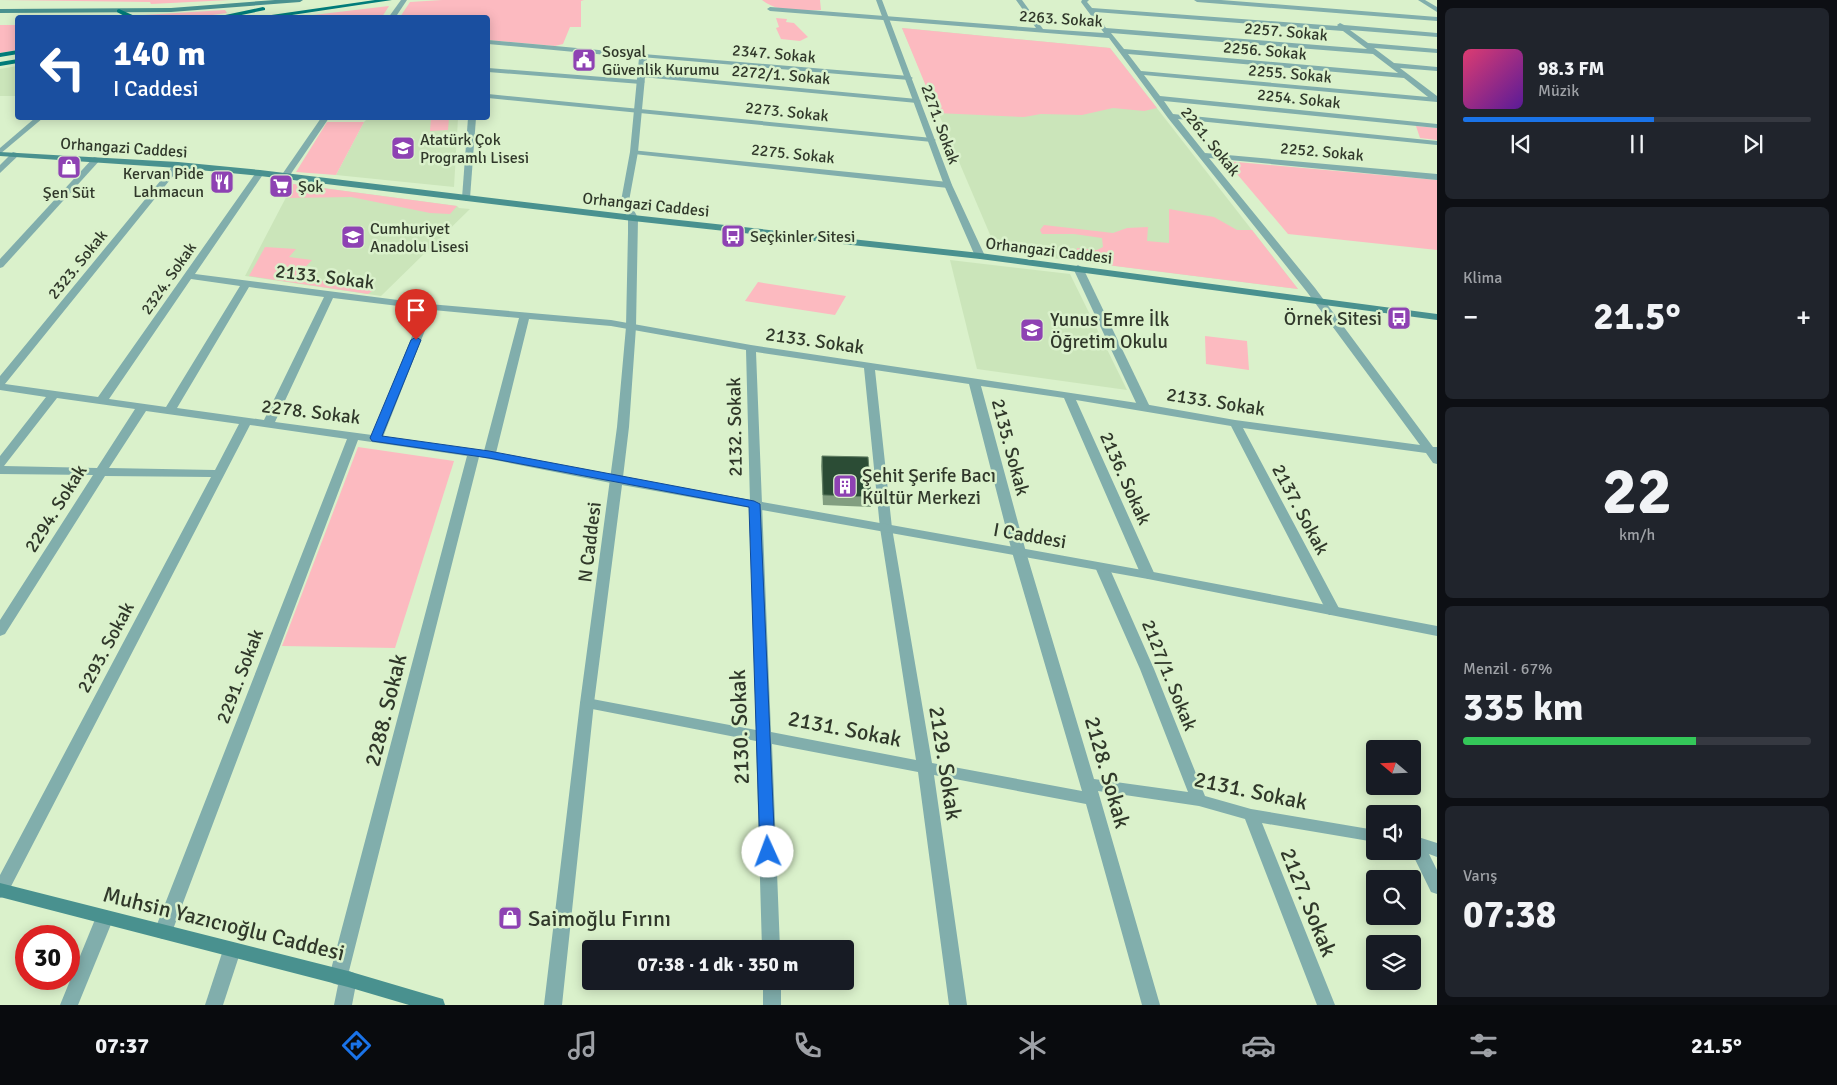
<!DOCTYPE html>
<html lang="tr">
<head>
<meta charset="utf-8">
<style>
	body { margin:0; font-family:Signika,sans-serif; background:#20242c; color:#f1f3f6; height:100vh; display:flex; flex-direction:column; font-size:19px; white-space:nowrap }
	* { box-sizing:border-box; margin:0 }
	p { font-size:16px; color:#9ea1a6 }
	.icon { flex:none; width:28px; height:28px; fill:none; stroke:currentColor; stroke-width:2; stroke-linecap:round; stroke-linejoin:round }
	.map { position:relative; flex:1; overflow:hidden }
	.details { display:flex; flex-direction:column; gap:8px; padding:8px; background:#0d0f14; width:400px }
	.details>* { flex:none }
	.banner { position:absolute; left:15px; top:15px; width:475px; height:105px; border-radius:5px; box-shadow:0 2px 12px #0003; background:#1a4fa0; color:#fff; overflow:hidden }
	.needle { width:32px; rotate:289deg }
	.fabs { position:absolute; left:1366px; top:740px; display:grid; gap:10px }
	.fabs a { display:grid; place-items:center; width:55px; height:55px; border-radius:5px; background:#171b24; box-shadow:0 2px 12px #0003; font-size:25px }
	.speed { position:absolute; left:15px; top:925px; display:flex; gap:10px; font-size:25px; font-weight:700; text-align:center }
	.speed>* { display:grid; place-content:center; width:65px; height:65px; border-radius:50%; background:#171b24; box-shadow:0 2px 12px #0003; line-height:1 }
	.speed .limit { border:8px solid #d22; background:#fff; color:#111 }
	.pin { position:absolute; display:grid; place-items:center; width:42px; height:42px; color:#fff; margin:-51px -21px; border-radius:50% 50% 50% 0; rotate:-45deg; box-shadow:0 0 5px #0007 }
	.pin .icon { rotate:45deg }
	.me { position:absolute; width:55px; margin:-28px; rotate:358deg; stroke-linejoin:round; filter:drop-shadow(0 0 4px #0008) }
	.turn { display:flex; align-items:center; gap:18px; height:105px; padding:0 15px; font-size:22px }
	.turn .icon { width:65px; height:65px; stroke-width:2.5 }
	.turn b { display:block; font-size:35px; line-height:42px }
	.big { font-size:38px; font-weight:700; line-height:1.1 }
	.details .card { flex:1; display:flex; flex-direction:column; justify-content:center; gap:8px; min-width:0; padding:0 18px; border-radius:8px; background:#20242c }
	.details .dial { align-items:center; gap:0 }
	.dial b { font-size:65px; line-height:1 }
	.song { display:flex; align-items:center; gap:15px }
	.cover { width:60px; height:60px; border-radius:8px; background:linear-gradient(135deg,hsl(340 70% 55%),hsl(270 70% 35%)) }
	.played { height:5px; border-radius:2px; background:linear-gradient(90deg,#1a73e8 55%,#363941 55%) }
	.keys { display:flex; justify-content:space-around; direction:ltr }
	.heat { display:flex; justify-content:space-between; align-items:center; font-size:28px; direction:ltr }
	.charge { height:8px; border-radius:4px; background:linear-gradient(90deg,#34c759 67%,#363941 0) }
	.trip { position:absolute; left:582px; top:940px; width:272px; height:50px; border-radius:5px; background:#171b24; box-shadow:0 2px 12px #0003; font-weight:700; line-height:50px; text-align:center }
	.tab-bar { display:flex; height:80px; justify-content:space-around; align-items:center; background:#090b0e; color:#9ea1a6 }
	.tab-bar .icon { width:35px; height:35px }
	.tab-bar .on { color:#1a73e8 }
	.tab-bar b { font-size:22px; color:#f1f3f6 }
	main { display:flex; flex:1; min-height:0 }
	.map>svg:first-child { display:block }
</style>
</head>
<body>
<main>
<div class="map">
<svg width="1437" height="1005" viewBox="0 0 1437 1005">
	<rect width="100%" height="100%" fill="#daf1cb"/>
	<g fill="#cbe5ba">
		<polygon points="902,28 1110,48 1298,289 997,251"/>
		<polygon points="17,66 17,96 0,96 0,69"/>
		<polygon points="368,118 458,118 454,187 336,175 364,122"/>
		<polygon points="293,184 457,206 459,208 470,209 381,296 245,276"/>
		<polygon points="950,260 1070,274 1127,390 977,369"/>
	</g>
	<g fill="#fcbac0">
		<polygon points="230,0 151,4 150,2 0,0"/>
		<polygon points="442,0 584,0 581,1 581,27 570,27 563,44 555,46 488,40 488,18 400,17 410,2"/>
		<path d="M762,0h58l1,10c-21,0 -43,3 -59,-10z"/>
		<polygon points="389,6 382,17 296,17"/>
		<polygon points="225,10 227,13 198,17 146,18 143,15"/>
		<polygon points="776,18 787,19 786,22 794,23 808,37 800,41 781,39 776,28 779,27"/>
		<polygon points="0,25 17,25 17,50 0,53"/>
		<polygon points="902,28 1110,48 1157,108 1144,111 1113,108 1082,115 1041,114 1024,117 937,113"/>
		<polygon points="431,118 449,118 448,130 430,131"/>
		<polygon points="327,122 364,122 336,175 296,172"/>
		<polygon points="1416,126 1437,128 1437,140 1420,138"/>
		<polygon points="1226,161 1437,180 1437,250 1288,234"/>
		<polygon points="293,184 457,206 450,214 430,213 351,197 286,198"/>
		<polygon points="1169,209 1214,217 1237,230 1252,230 1298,289 1075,261 1077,248 1097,250 1103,247 1102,238 1074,234 1042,234 1040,230 1044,225 1113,233 1127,228 1148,227 1147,241 1169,243"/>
		<polygon points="265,247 296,249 289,257 312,260 296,277 375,289 368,294 249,276"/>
		<polygon points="758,282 846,296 835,315 745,301"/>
		<polygon points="1205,336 1247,341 1249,370 1206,364"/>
		<polygon points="358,447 454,461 395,648 282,646"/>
	</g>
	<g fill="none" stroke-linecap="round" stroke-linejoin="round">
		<polygon fill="#81aeac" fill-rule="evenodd" points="1078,265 1083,268 1150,407 1148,409 1140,409 1138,407 1073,268"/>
		<g fill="#81aeac" fill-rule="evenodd">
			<path d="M1016,0h6l21,29 61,4 -23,-31 1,-2h7l-2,2 5,6 246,18 -1,-1 3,-2 4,2 93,8v4l-87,-7 18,13 69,6v4l-63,-5 20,15 43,4v4l-37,-3 37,28v6l-293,-27 16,21 277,28v4l-273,-27 9,13 264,27v4l-259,-26 27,34 232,21v6l-228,-22 106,130 118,159h4v17l-4,-1 -7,-10 -183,-25 98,184 -2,3h-10l-2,-3 -96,-186 -155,-26 79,175 -7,4 -7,-4 -77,-177 -83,-12 45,166 68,227 94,13 -48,-123 -45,-102 7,-4 7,4 45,102 51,127 46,13 124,21v12l-113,-19 73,182h-18l-72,-186 -46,-13 -101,-15 62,214h-18l-56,-201 -152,-29 33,230h-18l-31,-233 -146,-28 8,205h-18l-6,-208 -169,-33 -5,-1 -2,-4 2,-4 5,-1 169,32 -10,-380 -135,-24 -82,-7 -33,134 120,23 6,4 -6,4 -137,-27 -130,514 5,2 3,6 -5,26h-18l4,-20 -6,-2 -3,-6 138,-521 -109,-16 -186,492 -3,5 -6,2 -6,-2 -3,-5 193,-493 -97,-14 -244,471 -6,2v-23l211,-398 -106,-1 -100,158 -5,2v-16l93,-145 -93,-1v-18l46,-59 -46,-7v-14l175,-213 7,2 -177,219 93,13 159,-226 3,-1 4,3 -69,101 234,30 182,16 140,25 393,59 91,16 185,25 -113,-153 -139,-174 -59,-80 -339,-27 -3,-2 3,-2 266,21zM1095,12l248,19 24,18 -261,-21zM1111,33l262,21 25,19 -274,-24zM1128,54l276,24 24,19 -287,-26zM191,279l49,7 -74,121 -57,-8zM249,287l75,10 -60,123 -87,-12zM333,298l90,11 -51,126 -97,-13zM433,310l86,8 -35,133 -101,-14zM756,352l108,16 16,160 36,232 -145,-28zM875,370l94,14 43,168 70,239 -150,-28 -40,-235zM57,398l78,11 -38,59 -93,-2zM146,411l93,13 -24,46 -106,-2z"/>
			<polygon points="1194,0 1221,0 1437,17 1437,21 1197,2"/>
			<polygon points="643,54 909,76 913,78 909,80 641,57 639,56"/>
			<polygon points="488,68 641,80 645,82 641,84 488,72"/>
			<polygon points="639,73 917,99 921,101 917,103 642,77 639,77"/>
			<polygon points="488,94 932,138 936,140 932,142 488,98"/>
			<polygon points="35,118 43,118 0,154 0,148"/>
			<polygon points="321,118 329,118 288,178 282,178 281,176"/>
			<polygon points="468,118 476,118 470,198 466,201 462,198"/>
			<polygon points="631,150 948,182 952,185 948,188 634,154 631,154"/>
			<polygon points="13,152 20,154 0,173 0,165"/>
			<polygon points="94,157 101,159 3,267 0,268 0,259"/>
			<polygon points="1415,836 1437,843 1437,857 1429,854 1437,870 1437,894 1431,892 1411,851 1412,851 1412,837"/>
			<polygon points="105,910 111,912 114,917 78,1005 60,1005 96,917 99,912"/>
			<polygon points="232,942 238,945 241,950 223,1005 205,1005 223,950 226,945"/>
			<rect x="763" y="981" width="18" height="24"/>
		</g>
		<g fill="#81aeac" fill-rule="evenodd">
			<polygon points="401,0 407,0 395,18 388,18"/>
			<polygon points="876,0 882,0 952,185 985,256 983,258 980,259 975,256 944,185"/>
			<polygon points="1418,0 1425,0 1437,7 1437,12"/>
			<polygon points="488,40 643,54 647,56 638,152 629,201 638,218 636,327 629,427 623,477 1148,571 1437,626 1437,636 1148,579 622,485 594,703 562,1005 544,1005 580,703 617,427 626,327 628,233 628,218 621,201 630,152 639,58 488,44"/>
		</g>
		<g fill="#49918f" fill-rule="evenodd">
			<polygon points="275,0 303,0 300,2 171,12 0,13 0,9 171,8"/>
			<polygon points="0,152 178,162 260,170 633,215 980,253 1437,314 1437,320 980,259 633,221 260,176 178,168 0,156"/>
			<polygon points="0,883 348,971 436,997 443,999 445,1005 409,1005 348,987 0,897"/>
		</g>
		<g fill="#017c7a" fill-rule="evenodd">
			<polygon points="375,0 392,0 272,18 250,18"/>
			<polygon points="263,7 265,8 265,10 227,18 211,18"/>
			<polygon points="119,9 137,17 138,18 128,18 117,12 117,10"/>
			<polygon points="18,50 18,54 0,57 0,53"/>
			<polygon points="18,59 18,63 0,66 0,62"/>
		</g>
	</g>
	<g fill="#829e80">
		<polygon points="342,118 363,118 362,119 343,119"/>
		<polygon points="822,456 871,497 871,507 823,505 821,466"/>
	</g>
	<polygon fill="#2b4c35" stroke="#607e62" points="822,456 868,457 871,497 823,495"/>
	<polygon fill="#1a73e8" stroke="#114b97" points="416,337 421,340 382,436 489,451 754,501 760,504 775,852 773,856 768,858 762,856 760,852 749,507 489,458 372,441 370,438 411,340"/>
	<defs>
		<g id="civic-square" transform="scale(1.25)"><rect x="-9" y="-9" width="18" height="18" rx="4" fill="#8e42b3" stroke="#daf1cb"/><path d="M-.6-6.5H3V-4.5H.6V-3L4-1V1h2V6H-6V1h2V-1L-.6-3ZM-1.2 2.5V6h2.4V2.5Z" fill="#fff"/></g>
		<g id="school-square" transform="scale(1.25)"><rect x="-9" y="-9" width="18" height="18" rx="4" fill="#8e42b3" stroke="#daf1cb"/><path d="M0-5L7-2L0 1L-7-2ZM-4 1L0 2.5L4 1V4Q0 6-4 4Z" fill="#fff"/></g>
		<g id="shop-square" transform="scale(1.25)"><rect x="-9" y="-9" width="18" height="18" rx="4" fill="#8e42b3" stroke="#daf1cb"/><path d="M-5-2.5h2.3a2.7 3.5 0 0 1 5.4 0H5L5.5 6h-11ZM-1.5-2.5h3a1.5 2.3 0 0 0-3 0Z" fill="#fff"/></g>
		<g id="restaurant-square" transform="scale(1.25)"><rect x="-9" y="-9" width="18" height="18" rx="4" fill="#8e42b3" stroke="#daf1cb"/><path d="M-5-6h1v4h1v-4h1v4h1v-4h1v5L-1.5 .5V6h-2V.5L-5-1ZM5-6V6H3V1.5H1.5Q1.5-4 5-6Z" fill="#fff"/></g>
		<g id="supermarket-square" transform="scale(1.25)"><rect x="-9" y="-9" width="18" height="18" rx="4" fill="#8e42b3" stroke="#daf1cb"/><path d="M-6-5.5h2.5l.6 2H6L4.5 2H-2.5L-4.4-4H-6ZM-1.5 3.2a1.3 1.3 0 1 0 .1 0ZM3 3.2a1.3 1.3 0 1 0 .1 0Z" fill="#fff"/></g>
		<g id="bus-square" transform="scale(1.25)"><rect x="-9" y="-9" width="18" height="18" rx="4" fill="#8e42b3" stroke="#daf1cb"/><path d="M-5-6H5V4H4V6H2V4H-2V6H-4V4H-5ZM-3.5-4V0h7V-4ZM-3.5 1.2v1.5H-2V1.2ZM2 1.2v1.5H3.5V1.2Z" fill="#fff"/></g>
		<g id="building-square" transform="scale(1.25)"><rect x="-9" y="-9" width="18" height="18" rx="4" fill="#8e42b3" stroke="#daf1cb"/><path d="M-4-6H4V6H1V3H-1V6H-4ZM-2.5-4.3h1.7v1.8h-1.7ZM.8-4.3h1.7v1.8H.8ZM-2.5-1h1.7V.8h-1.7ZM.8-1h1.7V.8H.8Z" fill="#fff"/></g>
	</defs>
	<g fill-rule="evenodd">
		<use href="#civic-square" x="584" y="60"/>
		<use href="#school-square" x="403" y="148"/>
		<use href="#shop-square" x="69" y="167"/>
		<use href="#restaurant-square" x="222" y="182"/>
		<use href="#supermarket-square" x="281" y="186"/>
		<use href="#bus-square" x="733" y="236"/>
		<use href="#school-square" x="353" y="237"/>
		<use href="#bus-square" x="1399" y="318"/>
		<use href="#school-square" x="1032" y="330"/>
		<use href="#building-square" x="845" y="486"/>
		<use href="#shop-square" x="510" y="918"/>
	</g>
	<g text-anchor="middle" stroke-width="5" stroke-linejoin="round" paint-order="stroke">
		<g font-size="16" fill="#30382a" stroke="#daf1cb">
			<text transform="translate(1061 18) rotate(4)" y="6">2263. Sokak</text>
			<text transform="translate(1286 31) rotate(5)" y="6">2257. Sokak</text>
			<text transform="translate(1265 50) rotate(5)" y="6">2256. Sokak</text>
			<text transform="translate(774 53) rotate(5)" y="6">2347. Sokak</text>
			<text transform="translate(1290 73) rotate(5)" y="6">2255. Sokak</text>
			<text transform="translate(781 74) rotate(5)" y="6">2272/1. Sokak</text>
			<text transform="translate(1299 98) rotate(6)" y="6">2254. Sokak</text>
			<text transform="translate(787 111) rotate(6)" y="6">2273. Sokak</text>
			<text transform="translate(941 124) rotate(70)" y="6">2271. Sokak</text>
			<text transform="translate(1211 141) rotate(51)" y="6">2261. Sokak</text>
			<text transform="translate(124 147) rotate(4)" y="6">Orhangazi Caddesi</text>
			<text transform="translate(1322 151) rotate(5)" y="6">2252. Sokak</text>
			<text transform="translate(793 153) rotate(6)" y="6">2275. Sokak</text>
			<text transform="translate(646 204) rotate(6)" y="6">Orhangazi Caddesi</text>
			<text transform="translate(1049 250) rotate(7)" y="6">Orhangazi Caddesi</text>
			<text transform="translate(77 264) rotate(-51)" y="6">2323. Sokak</text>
			<text transform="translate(168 278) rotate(-55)" y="6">2324. Sokak</text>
		</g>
		<g font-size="16" fill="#30382a" stroke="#daf1cb" text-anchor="start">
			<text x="602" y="57">Sosyal<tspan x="602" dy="18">Güvenlik Kurumu</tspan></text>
			<text x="420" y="145">Atatürk Çok<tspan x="420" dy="18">Programlı Lisesi</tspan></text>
			<text x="204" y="179" text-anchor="end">Kervan Pide<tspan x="204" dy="18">Lahmacun</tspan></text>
			<text x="298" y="192">Şok</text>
			<text x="69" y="198" text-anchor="middle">Şen Süt</text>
			<text x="370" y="234">Cumhuriyet<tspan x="370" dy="18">Anadolu Lisesi</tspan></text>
			<text x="750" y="242">Seçkinler Sitesi</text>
		</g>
		<g font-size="19" fill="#30382a" stroke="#daf1cb">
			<text transform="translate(325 276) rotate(7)" y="7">2133. Sokak</text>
			<text transform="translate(815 340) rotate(8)" y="7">2133. Sokak</text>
			<text transform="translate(1216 401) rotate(9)" y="7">2133. Sokak</text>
			<text transform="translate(311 411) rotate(7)" y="7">2278. Sokak</text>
			<text transform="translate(734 427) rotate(-91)" y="7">2132. Sokak</text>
			<text transform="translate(1011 447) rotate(75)" y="7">2135. Sokak</text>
			<text transform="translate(1126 478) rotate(66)" y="7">2136. Sokak</text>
			<text transform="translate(55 508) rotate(-58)" y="7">2294. Sokak</text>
			<text transform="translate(1301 509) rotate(62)" y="7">2137. Sokak</text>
			<text transform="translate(1030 535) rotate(10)" y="7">I Caddesi</text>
			<text transform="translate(589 542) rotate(-83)" y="7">N Caddesi</text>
			<text transform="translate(105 647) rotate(-62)" y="7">2293. Sokak</text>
			<text transform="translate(1170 675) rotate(68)" y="7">2127/1. Sokak</text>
			<text transform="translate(239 676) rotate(-69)" y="7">2291. Sokak</text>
		</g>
		<g font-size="19" fill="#30382a" stroke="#daf1cb" text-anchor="start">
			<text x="1382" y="325" text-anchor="end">Örnek Sitesi</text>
			<text x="1050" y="326">Yunus Emre İlk<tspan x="1050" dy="22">Öğretim Okulu</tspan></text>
			<text x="862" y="482">Şehit Şerife Bacı<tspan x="862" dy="22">Kültür Merkezi</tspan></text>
		</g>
		<g font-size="22" fill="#30382a" stroke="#daf1cb">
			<text transform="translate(385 710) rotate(-76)" y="8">2288. Sokak</text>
			<text transform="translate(739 727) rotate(-92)" y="8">2130. Sokak</text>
			<text transform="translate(845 728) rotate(11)" y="8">2131. Sokak</text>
			<text transform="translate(946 763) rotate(81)" y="8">2129. Sokak</text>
			<text transform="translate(1108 772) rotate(74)" y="8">2128. Sokak</text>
			<text transform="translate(1251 790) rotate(12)" y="8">2131. Sokak</text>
			<text transform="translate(1309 902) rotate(68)" y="8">2127. Sokak</text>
			<text transform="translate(224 923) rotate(14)" y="8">Muhsin Yazıcıoğlu Caddesi</text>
		</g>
		<g font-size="22" fill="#30382a" stroke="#daf1cb" text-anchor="start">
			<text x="528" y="926">Saimoğlu Fırını</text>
		</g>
	</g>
</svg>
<div class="fabs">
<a><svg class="needle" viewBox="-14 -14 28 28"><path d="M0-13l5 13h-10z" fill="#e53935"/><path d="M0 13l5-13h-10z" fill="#9ea1a6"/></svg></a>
<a><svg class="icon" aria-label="sound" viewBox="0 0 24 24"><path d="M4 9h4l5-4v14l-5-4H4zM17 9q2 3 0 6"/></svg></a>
<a><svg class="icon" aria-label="search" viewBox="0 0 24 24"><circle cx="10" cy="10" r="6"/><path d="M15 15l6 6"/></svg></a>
<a><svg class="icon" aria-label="layers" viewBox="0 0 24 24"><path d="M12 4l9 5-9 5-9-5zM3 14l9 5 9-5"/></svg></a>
</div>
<div class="speed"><div class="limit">30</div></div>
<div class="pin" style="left:416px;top:340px;background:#d93025"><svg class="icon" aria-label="arrive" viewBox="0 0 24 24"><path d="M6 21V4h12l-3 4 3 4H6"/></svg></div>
<svg class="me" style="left:768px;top:852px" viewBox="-20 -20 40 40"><circle r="19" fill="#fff"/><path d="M0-13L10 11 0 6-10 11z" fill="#1a73e8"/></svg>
<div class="trip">07:38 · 1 dk · 350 m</div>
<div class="banner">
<div class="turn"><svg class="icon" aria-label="left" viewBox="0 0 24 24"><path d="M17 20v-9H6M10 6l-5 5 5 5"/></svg><div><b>140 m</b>I Caddesi</div></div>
</div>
</div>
<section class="details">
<div class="card">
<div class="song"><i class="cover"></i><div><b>98.3 FM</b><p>Müzik</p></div></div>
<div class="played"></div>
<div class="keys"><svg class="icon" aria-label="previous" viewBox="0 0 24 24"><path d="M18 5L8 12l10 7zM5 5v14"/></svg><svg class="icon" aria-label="pause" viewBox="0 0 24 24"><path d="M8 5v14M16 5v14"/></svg><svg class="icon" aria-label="next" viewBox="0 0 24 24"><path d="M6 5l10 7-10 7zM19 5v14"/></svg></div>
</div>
<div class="card"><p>Klima</p>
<div class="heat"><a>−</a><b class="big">21.5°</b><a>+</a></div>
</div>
<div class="card dial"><b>22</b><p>km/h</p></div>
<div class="card"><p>Menzil · 67%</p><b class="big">335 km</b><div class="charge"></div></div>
<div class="card"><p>Varış</p><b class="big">07:38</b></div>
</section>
</main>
<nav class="tab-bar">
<b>07:37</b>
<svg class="icon on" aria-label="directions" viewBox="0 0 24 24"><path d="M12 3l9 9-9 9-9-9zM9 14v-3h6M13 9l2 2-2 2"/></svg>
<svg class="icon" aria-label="music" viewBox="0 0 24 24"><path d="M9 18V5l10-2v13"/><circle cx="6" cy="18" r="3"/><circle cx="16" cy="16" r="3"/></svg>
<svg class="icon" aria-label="phone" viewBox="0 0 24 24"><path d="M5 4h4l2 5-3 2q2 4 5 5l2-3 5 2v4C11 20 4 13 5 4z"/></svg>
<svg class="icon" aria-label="climate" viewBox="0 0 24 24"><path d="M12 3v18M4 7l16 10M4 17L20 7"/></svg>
<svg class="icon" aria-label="car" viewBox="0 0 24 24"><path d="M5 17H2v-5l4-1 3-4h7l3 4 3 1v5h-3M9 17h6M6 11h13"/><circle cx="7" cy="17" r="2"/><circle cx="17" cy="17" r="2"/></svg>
<svg class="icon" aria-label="filters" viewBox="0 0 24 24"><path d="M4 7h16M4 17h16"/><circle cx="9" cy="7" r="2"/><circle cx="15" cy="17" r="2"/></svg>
<b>21.5°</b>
</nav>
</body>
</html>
